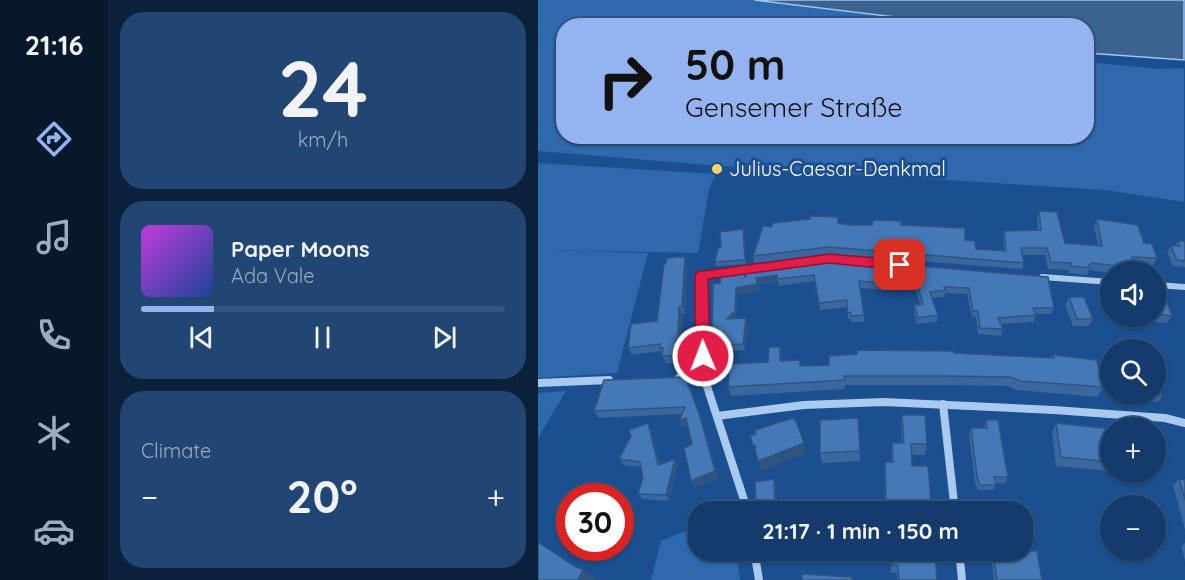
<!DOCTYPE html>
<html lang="en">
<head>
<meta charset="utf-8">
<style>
	body { margin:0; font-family:Quicksand,sans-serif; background:#214673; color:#f1f3f6; height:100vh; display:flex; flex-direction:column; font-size:22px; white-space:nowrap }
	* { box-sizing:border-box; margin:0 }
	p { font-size:20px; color:#9dadc1 }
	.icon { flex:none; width:33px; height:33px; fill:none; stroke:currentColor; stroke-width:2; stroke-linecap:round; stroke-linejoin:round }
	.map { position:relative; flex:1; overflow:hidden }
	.details { display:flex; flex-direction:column; gap:12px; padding:12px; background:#0b203b; width:430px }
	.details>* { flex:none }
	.hud { position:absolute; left:18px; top:18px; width:538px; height:126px; border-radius:24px; box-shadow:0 2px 4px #0004,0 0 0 2px #33557e; background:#95b2f1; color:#111; overflow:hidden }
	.tools { position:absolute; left:562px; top:261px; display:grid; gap:12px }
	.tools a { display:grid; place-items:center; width:66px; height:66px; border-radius:50%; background:#143b6b; box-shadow:0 2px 4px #0004,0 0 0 2px #33557e; font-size:30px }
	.speed { position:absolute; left:18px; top:483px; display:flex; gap:12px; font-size:30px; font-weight:700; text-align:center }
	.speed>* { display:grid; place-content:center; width:78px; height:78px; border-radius:50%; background:#143b6b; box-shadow:0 2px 4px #0004,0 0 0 2px #33557e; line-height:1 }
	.speed .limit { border:9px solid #d22; background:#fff; color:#111 }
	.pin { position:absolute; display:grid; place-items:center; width:51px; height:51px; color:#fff; margin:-26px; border-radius:12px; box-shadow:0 3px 9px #0006 }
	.me { position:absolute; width:66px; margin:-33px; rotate:359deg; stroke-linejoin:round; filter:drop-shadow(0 0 4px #0008) }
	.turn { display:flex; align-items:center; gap:21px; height:126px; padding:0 30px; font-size:27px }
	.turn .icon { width:78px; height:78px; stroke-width:2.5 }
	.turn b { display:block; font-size:42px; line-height:51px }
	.big { font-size:45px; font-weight:700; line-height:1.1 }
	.details .widget { flex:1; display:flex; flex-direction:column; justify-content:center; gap:9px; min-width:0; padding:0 21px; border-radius:24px; background:#214673 }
	.details .dial { align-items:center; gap:0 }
	.dial b { font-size:78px; line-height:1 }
	.song { display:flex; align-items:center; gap:18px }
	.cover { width:72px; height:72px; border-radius:9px; background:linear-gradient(135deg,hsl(290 70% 55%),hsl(220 70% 35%)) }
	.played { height:6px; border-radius:3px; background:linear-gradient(90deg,#95b2f1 20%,#33557e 20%) }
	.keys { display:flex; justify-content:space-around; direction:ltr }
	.heat { display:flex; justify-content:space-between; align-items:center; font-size:33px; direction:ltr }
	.trip { position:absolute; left:150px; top:501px; width:345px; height:60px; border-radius:24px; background:#143b6b; box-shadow:0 2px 4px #0004,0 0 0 2px #33557e; font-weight:700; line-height:60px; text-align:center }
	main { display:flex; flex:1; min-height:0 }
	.tabs { display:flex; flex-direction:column; width:108px; justify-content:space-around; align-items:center; background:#08182b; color:#9dadc1 }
	.tabs .icon { width:42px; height:42px }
	.tabs .current { color:#95b2f1 }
	.tabs b { font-size:27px; color:#f1f3f6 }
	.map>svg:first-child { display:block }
</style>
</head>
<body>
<main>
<nav class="tabs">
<b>21:16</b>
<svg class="icon current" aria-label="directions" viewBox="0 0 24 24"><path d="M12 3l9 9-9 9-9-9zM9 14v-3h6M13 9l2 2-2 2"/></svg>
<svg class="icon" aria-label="music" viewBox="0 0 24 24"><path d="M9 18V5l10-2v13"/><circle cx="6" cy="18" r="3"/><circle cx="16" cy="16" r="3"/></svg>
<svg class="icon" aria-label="phone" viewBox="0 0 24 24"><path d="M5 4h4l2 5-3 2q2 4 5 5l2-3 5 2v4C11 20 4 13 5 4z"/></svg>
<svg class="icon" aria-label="climate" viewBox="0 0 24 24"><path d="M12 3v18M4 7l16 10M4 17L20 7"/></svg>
<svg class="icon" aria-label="car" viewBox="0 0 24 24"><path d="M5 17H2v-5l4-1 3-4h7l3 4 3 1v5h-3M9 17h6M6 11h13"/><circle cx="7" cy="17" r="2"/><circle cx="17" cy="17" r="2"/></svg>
</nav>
<section class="details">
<div class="widget dial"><b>24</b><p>km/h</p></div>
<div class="widget">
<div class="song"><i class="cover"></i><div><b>Paper Moons</b><p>Ada Vale</p></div></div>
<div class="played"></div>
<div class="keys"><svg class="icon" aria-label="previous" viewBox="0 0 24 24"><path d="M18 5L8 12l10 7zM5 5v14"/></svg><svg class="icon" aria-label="pause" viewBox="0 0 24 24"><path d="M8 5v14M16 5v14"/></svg><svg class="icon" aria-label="next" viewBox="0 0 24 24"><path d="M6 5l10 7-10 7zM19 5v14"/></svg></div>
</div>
<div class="widget"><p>Climate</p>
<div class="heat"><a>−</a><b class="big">20°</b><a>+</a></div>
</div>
</section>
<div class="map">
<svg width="647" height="580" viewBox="0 0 647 580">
	<rect width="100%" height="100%" fill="#1b4f8f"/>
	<g fill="#2e69ad">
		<polygon points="0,0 216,0 423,25 26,26 26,136 549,136 549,62 621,69 646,68 646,202 567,190 182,166 0,151"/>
		<polygon points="0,163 178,174 171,189 160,253 8,250 110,253 79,373 0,378"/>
		<polygon points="28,391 0,438 0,393"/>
		<polygon points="160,526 160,550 198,551 202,580 113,580 123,541"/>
	</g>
	<polygon fill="#3c6290" stroke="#9cc4f0" stroke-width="1.5" points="216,0 646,0 646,60 549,53 549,26 424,25"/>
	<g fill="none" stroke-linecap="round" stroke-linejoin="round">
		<g stroke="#a9c9ee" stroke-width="6">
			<polyline points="504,277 573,282"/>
			<polyline points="618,285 647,287"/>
			<polyline points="165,375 164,275 189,272"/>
		</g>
		<g stroke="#a9c9ee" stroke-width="8">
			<polyline points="165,374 210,512"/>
			<polyline points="141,378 165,377"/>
			<polyline points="0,383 71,380"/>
			<polyline points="405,404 417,512"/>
			<polyline points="179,416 266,405 346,402 516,410 627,418 647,423"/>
			<polyline points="216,550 221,580"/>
			<polyline points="421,550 424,580"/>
		</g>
	</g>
	<g fill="#3a679d">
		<polygon points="501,211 527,243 560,245 556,226 559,219 606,243 619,258 615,265 596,264 597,268 596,272 573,272 573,273 551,270 549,275 531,273 530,270 510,269 507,255 485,255 486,263 484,269 291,254 216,263 215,256 233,227 300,223 312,225 363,225 427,240 438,249 466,251 465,238 466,231 500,231 499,218"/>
		<polygon points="206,233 208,264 178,266 177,262 183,247"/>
		<polygon points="640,241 647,241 647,267 635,266 629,252 633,246 637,246"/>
		<polygon points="149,265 147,314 144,314 143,345 141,346 140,363 128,363 123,351 94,355 90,348 119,321"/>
		<polygon points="211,268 510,277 516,308 513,314 498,314 496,322 463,324 465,329 463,336 440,334 438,317 434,317 429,294 407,293 406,297 394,298 400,315 399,322 379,324 376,312 376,305 382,304 376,283 352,284 352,289 349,290 322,288 326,315 326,322 313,322 313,319 310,319 309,307 282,310 276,281 241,286 240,281 219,285 220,290 199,295 198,318 197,319 210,325 207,350 176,352 174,345 182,283 208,275"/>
		<polygon points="618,293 634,316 629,323 603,321 602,316 618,316"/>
		<polygon points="531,297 555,319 551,326 535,326 527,305"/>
		<polygon points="416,353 513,358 515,355 565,387 560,397 479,390 469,386 401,385 307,385 307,389 193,396 190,387 230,362 244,356 244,361 262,366 291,365"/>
		<polygon points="618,368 629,383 624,390 623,390 625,395 620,402 593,399 592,394 618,394"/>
		<polygon points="147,377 164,419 180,478 157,487 153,481 154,444 150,425 144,427 141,421 144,414 61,418 56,411"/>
		<polygon points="364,415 389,444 387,455 374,455 374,466 394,512 347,511 346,473 347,462 353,462 354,443 364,443 363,426"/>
		<polygon points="448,420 470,477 467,483 457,483 458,485 455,490 440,490 437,483 431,434 433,428 446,428"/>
		<polygon points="110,423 113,429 122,464 140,464 131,501 104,499 100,494 105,478 103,467 86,465 81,459"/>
		<polygon points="518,423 573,429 573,471 518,466 514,432"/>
		<polygon points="322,451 322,461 284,463 282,453"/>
		<polygon points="641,479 647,480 647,530 635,485"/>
		<polygon points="238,485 239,510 220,512 218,507"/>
		<polygon points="647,543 647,561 643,546"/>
		<polygon points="260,550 397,550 399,580 359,580 359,573 353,573 353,562 263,559"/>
		<polygon points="455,551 487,551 504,580 456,580 453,555"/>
	</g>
	<g fill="#305480">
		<polygon points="147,257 149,265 147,314 144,306"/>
		<polygon points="239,275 240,281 219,285 220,290 199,295 198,318 191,325 189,319 198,288 218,278"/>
		<polygon points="350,283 352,283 352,289 349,290"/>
		<polygon points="141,307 144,314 143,345 141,346 140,363 137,356"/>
		<polygon points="208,318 210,325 207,350 205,344"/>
		<polygon points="242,347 244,356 244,370 242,361"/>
		<polygon points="147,377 164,419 180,478 157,487 153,481 161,413"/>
		<polygon points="148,418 151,424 144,427 141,421"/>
		<polygon points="110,423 113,429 124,471 120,465"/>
		<polygon points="266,443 268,453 223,471 220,461"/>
		<polygon points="137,459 140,464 131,501 128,495"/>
		<polygon points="236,479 238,485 239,510 237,504"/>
		<polygon points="45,569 57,578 56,580 40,580"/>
	</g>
	<g fill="#4478b7" stroke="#305480" stroke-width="1.5">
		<polygon points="501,211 519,212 527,243 564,246 559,219 600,225 606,243 614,244 619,258 594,257 597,268 554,263 551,265 552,268 533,266 533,263 513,262 509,248 483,248 486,263 291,247 215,256 225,226 233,227 235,223 272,219 272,216 300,217 300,223 312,225 334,225 335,220 363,221 363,225 427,228 427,240 437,241 438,249 468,251 466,231 503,230"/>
		<polygon points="205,229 207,260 177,262 180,248 183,247 182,232"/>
		<polygon points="640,241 647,241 647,261 639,260 633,246 642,246"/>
		<polygon points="137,257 147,257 144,306 141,307 140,338 138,339 137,356 124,356 125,348 122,348 122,344 90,348 93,324 119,321 126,264 128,263 129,258"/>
		<polygon points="291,258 510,277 516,308 495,308 498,315 460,318 465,329 442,328 440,311 435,311 431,288 406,287 408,290 392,292 400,315 380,318 376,305 385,304 377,277 352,277 352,283 350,283 321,281 326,315 313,316 313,312 309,313 309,300 281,303 276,275 239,279 239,275 218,278 219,284 198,288 197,311 189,319 208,318 205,344 174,345 175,284 182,283 183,271 207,268 207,278 211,268"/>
		<polygon points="618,293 626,293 634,316 618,314"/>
		<polygon points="531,297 546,297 555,319 539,319"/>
		<polygon points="231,347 242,347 242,361 262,360 262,366 291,365 291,356 319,354 319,350 416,351 416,353 516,358 515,355 559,360 565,387 483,381 472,377 403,376 306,376 307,380 190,387 192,364 230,362"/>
		<polygon points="618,368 625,369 629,383 621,382 625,395 618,394"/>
		<polygon points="147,377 161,413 177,471 153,481 146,448 154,444 148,418 141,421 147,407 56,411 66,380"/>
		<polygon points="364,415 387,415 389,444 373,444 374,466 390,466 394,512 359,512 358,501 348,501 347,462 355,462 354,443 366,443"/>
		<polygon points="255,418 258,421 266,443 220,461 217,450 218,446 215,445 212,436 218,434 217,430"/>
		<polygon points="320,418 322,451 282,453 282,420"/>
		<polygon points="448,420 460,420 470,477 456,477 458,485 442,485 439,477 433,428 449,428"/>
		<polygon points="110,423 120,465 137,459 128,495 100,494 105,478 102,462 81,459 93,436 91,430"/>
		<polygon points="518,423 573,429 573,462 523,457"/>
		<polygon points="236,479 237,504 218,507 217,482"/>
		<polygon points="641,479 647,480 647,500"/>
		<polygon points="0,542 38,567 45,569 40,580 0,580"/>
		<polygon points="484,542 485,542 487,551 499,551 504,580 459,580 455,551 484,550"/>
		<polygon points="260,550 397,550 399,580 361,580 360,565 354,565 354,554"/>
		<polygon points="264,574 314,577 314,580 264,580"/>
	</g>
	<polygon fill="#e11d48" stroke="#92132f" stroke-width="1.5" points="291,254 362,260 368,265 362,270 291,263 170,279 172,356 170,361 165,362 159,361 157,356 157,275 159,272"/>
	<circle fill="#ffd166" stroke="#1b4f8f" stroke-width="2" cx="179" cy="169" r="6"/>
	<g text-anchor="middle" stroke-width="6" stroke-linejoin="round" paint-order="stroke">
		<g font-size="20" fill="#fff" stroke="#1b4f8f" text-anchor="start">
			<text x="191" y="176">Julius-Caesar-Denkmal</text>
		</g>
	</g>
</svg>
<div class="tools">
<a><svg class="icon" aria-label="sound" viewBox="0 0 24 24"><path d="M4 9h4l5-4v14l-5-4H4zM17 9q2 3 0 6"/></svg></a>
<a><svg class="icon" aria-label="search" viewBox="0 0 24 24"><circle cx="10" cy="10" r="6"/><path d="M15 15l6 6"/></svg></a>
<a>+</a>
<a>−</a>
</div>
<div class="speed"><div class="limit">30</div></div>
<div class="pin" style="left:362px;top:265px;background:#d93025"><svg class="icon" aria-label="arrive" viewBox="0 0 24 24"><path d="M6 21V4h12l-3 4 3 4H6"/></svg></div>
<svg class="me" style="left:165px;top:356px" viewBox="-20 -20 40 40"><circle r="17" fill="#e11d48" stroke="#fff" stroke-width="3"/><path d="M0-11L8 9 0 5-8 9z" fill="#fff"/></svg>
<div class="trip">21:17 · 1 min · 150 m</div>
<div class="hud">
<div class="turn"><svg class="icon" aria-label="right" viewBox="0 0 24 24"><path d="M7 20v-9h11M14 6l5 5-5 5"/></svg><div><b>50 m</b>Gensemer Straße</div></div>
</div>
</div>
</main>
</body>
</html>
